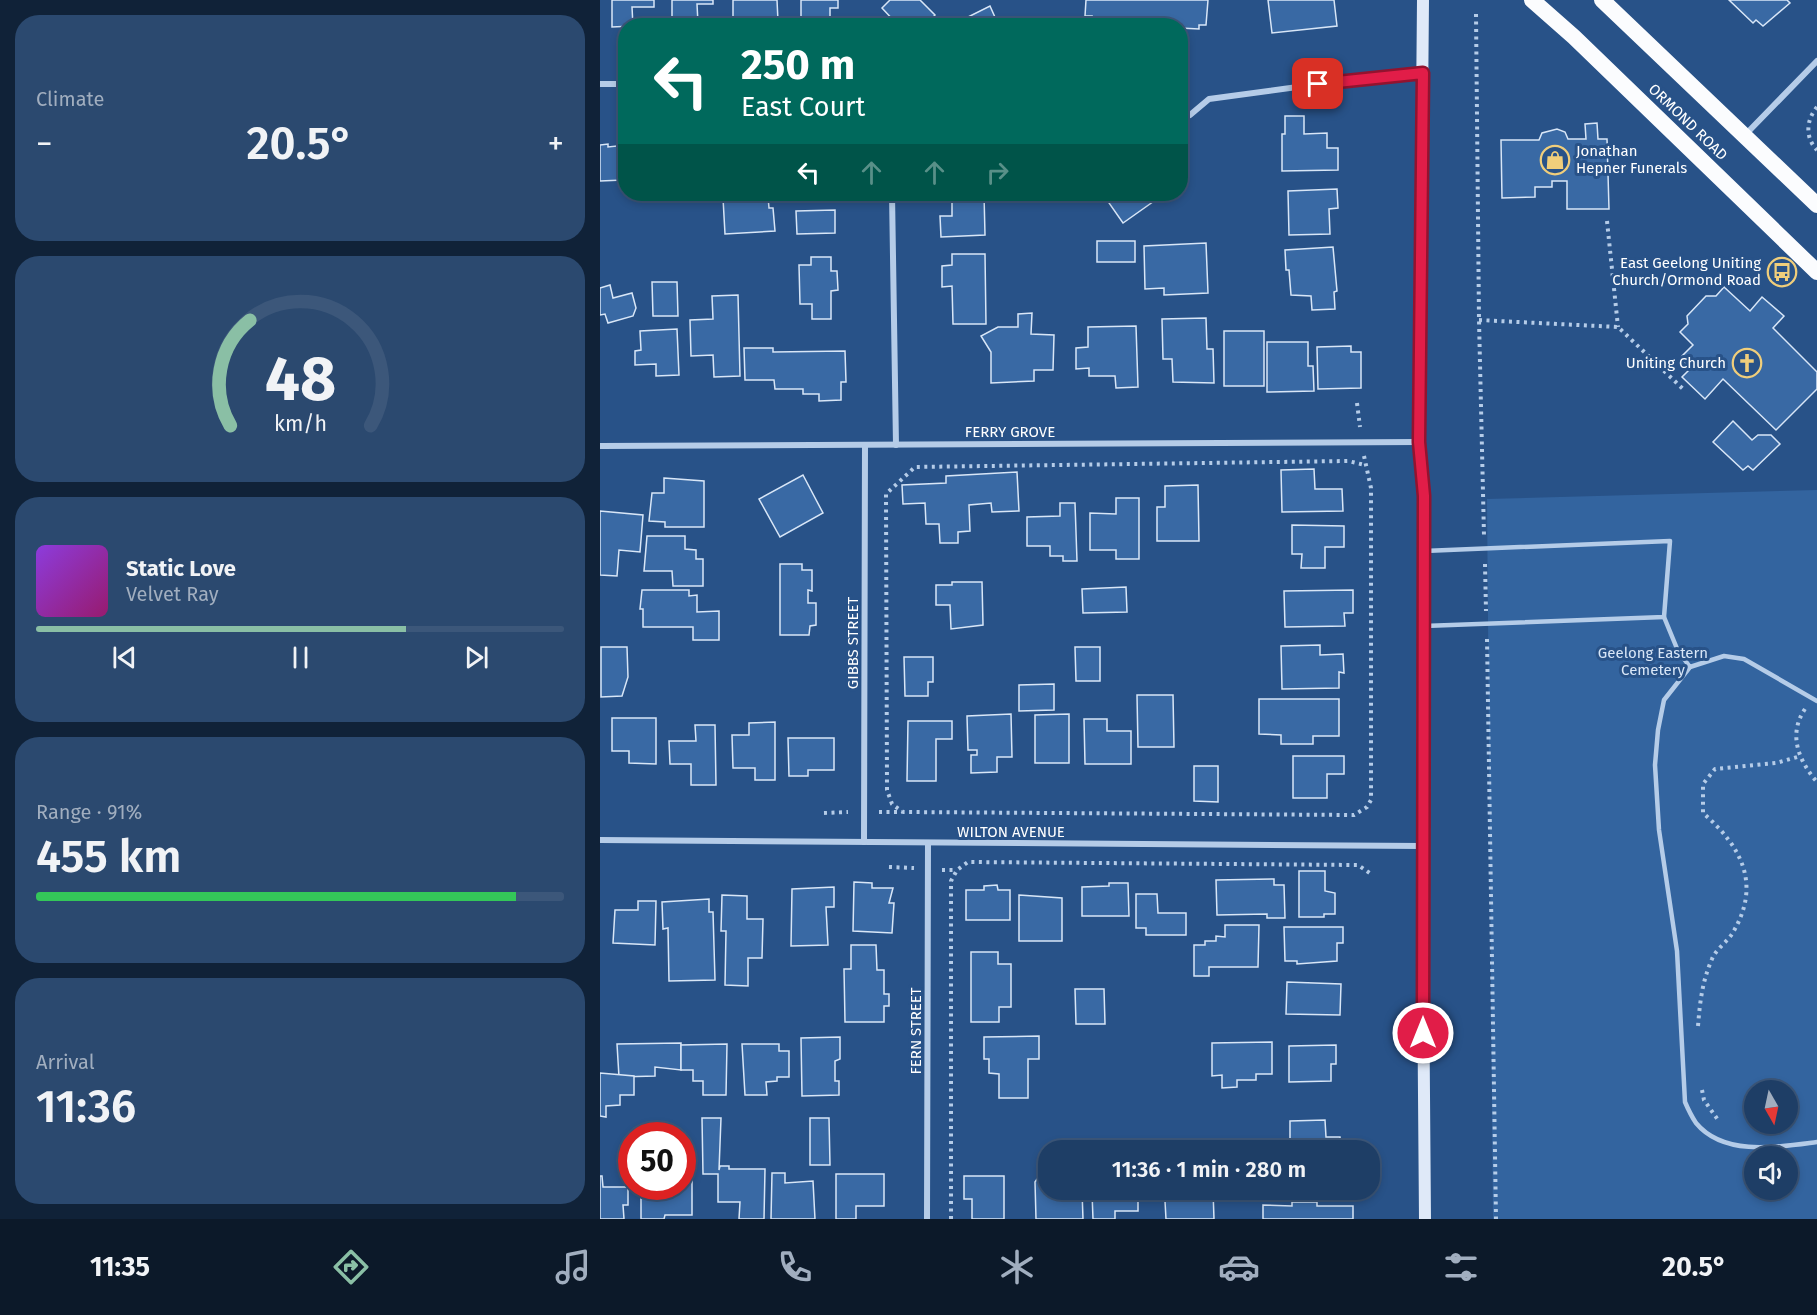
<!DOCTYPE html>
<html lang="en">
<head>
<meta charset="utf-8">
<style>
	body { margin:0; font-family:"Fira Sans",sans-serif; background:#2b496f; color:#f1f3f6; height:100vh; display:flex; flex-direction:column; font-size:22px; white-space:nowrap }
	* { box-sizing:border-box; margin:0 }
	p { font-size:20px; color:#a1aebf }
	.icon { flex:none; width:33px; height:33px; fill:none; stroke:currentColor; stroke-width:2; stroke-linecap:round; stroke-linejoin:round }
	.map { position:relative; flex:1; overflow:hidden }
	.sheet { display:flex; flex-direction:column; gap:15px; padding:15px; background:#102238; width:600px }
	.sheet>* { flex:none }
	.hud { position:absolute; left:18px; top:18px; width:570px; height:183px; border-radius:24px; box-shadow:0 3px 9px #0003,0 0 0 2px #3c577a; background:#00695c; color:#fff; overflow:hidden }
	.needle { width:39px; rotate:171deg }
	.controls { position:absolute; left:1144px; top:1080px; display:grid; gap:12px }
	.controls a { display:grid; place-items:center; width:54px; height:54px; border-radius:50%; background:#1e3e66; box-shadow:0 3px 9px #0003,0 0 0 2px #3c577a; font-size:30px }
	.speed { position:absolute; left:18px; top:1122px; display:flex; gap:12px; font-size:30px; font-weight:700; text-align:center }
	.speed>* { display:grid; place-content:center; width:78px; height:78px; border-radius:50%; background:#1e3e66; box-shadow:0 3px 9px #0003,0 0 0 2px #3c577a; line-height:1 }
	.speed .limit { border:9px solid #d22; background:#fff; color:#111 }
	.pin { position:absolute; display:grid; place-items:center; width:51px; height:51px; color:#fff; margin:-26px; border-radius:12px; box-shadow:0 3px 9px #0006 }
	.me { position:absolute; width:66px; margin:-33px; rotate:0deg; stroke-linejoin:round; filter:drop-shadow(0 0 4px #0008) }
	.turn { display:flex; align-items:center; gap:21px; height:126px; padding:0 24px; font-size:27px }
	.turn .icon { width:78px; height:78px; stroke-width:2.5 }
	.turn b { display:block; font-size:42px; line-height:51px }
	.lanes { display:flex; align-items:center; height:57px; padding:0 24px; background:#0003; justify-content:center; gap:30px; direction:ltr }
	.lanes .off { opacity:.35 }
	.big { font-size:45px; font-weight:600; line-height:1.1 }
	.sheet .widget { flex:1; display:flex; flex-direction:column; justify-content:center; gap:9px; min-width:0; padding:0 21px; border-radius:24px; background:#2b496f }
	.sheet .dial { align-items:center; gap:0 }
	.dial svg { height:156px; overflow:visible; fill:none; stroke:#3c577a; stroke-width:7; stroke-linecap:round; text-anchor:middle }
	.dial text { fill:#f1f3f6; stroke:none }
	.song { display:flex; align-items:center; gap:18px }
	.cover { width:72px; height:72px; border-radius:9px; background:linear-gradient(135deg,hsl(270 70% 55%),hsl(320 70% 35%)) }
	.played { height:6px; border-radius:3px; background:linear-gradient(90deg,#8abfa5 70%,#3c577a 70%) }
	.keys { display:flex; justify-content:space-around; direction:ltr }
	.heat { display:flex; justify-content:space-between; align-items:center; font-size:33px; direction:ltr }
	.charge { height:9px; border-radius:4px; background:linear-gradient(90deg,#34c759 91%,#3c577a 0) }
	.trip { position:absolute; left:438px; top:1140px; width:342px; height:60px; border-radius:24px; background:#1e3e66; box-shadow:0 3px 9px #0003,0 0 0 2px #3c577a; font-weight:600; line-height:60px; text-align:center }
	.dock { display:flex; height:96px; justify-content:space-around; align-items:center; background:#0c1929; color:#a1aebf }
	.dock .icon { width:42px; height:42px }
	.dock .current { color:#8abfa5 }
	.dock b { font-size:27px; color:#f1f3f6 }
	main { display:flex; flex:1; min-height:0 }
	.map>svg:first-child { display:block }
</style>
</head>
<body>
<main>
<section class="sheet">
<div class="widget"><p>Climate</p>
<div class="heat"><a>−</a><b class="big">20.5°</b><a>+</a></div>
</div>
<div class="widget dial"><svg viewBox="0 0 100 80">
<path d="M14 69A42 42 0 1 1 86 69"/>
<path d="M14 69A42 42 0 0 1 24 15" stroke="#8abfa5"/>
<text x="50" y="56" font-size="32" font-weight="700">48</text>
<text x="50" y="72" font-size="11">km/h</text>
</svg></div>
<div class="widget">
<div class="song"><i class="cover"></i><div><b>Static Love</b><p>Velvet Ray</p></div></div>
<div class="played"></div>
<div class="keys"><svg class="icon" aria-label="previous" viewBox="0 0 24 24"><path d="M18 5L8 12l10 7zM5 5v14"/></svg><svg class="icon" aria-label="pause" viewBox="0 0 24 24"><path d="M8 5v14M16 5v14"/></svg><svg class="icon" aria-label="next" viewBox="0 0 24 24"><path d="M6 5l10 7-10 7zM19 5v14"/></svg></div>
</div>
<div class="widget"><p>Range · 91%</p><b class="big">455 km</b><div class="charge"></div></div>
<div class="widget"><p>Arrival</p><b class="big">11:36</b></div>
</section>
<div class="map">
<svg width="1217" height="1219" viewBox="0 0 1217 1219">
	<rect width="100%" height="100%" fill="#285288"/>
	<path fill="#33649f" fill-rule="evenodd" d="M1217,490v729h-324l-6,-720zM1155,1090h33v34h-33zM1155,1156h33v34h-33z"/>
	<g fill="#3969a4" stroke="#d8e6f7" stroke-width="1.5">
		<polygon points="12,0 54,0 54,7 32,7 33,26 12,27"/>
		<polygon points="72,0 113,0 113,4 97,4 98,23 72,23"/>
		<polygon points="133,0 177,0 178,21 155,22 147,20 147,17 133,17"/>
		<polygon points="201,0 238,0 238,8 230,8 230,26 201,26"/>
		<polygon points="290,0 320,0 335,15 324,26 293,26 296,23 282,8"/>
		<polygon points="486,0 608,0 606,25 599,25 599,29 580,28 580,26 491,21 492,16 485,16"/>
		<polygon points="668,0 734,0 737,26 672,33"/>
		<polygon points="1129,0 1187,0 1190,3 1163,26 1156,20 1153,23"/>
		<polygon points="390,6 398,24 394,26 350,26"/>
		<polygon points="685,116 704,116 704,134 727,133 727,148 738,148 738,170 682,171 682,134 685,134"/>
		<polygon points="997,123 998,139 1007,139 1009,209 967,209 967,181 952,181 952,187 935,187 935,197 902,198 901,140 939,140 942,133 957,129 965,132 968,139 986,139 985,124"/>
		<polygon points="8,144 8,147 26,145 26,182 23,180 0,181 0,145"/>
		<polygon points="737,189 738,208 729,209 730,234 689,235 688,191"/>
		<polygon points="352,194 384,194 385,235 341,237 340,216 352,216"/>
		<polygon points="518,194 564,194 523,223 509,203 519,195"/>
		<polygon points="168,196 169,208 173,208 175,231 125,234 123,198"/>
		<polygon points="235,210 235,233 197,234 196,211"/>
		<rect x="497" y="241" width="38" height="21"/>
		<polygon points="606,243 608,293 564,295 564,288 545,289 544,246"/>
		<polygon points="733,247 737,291 734,292 735,309 712,310 711,296 691,295 689,270 686,270 685,250"/>
		<polygon points="352,254 385,254 386,324 353,324 352,286 342,287 342,266 352,265"/>
		<polygon points="211,257 231,257 231,271 237,271 238,290 231,291 231,319 212,319 212,304 200,304 199,265 211,265"/>
		<polygon points="52,282 77,282 78,316 53,316"/>
		<polygon points="10,285 13,298 32,293 36,308 33,316 8,323 5,314 0,315 0,288"/>
		<polygon points="1124,287 1150,311 1162,297 1184,316 1173,328 1217,372 1217,389 1176,430 1123,379 1105,399 1082,377 1091,368 1080,358 1093,345 1080,332 1088,324 1087,316 1106,296 1116,296"/>
		<polygon points="138,295 140,376 114,377 113,355 91,356 90,320 113,319 112,296"/>
		<polygon points="432,313 431,334 454,335 453,370 434,370 434,381 391,383 391,352 381,336 398,327 418,327 418,314"/>
		<polygon points="606,318 607,349 613,349 614,383 573,382 572,359 563,359 562,319"/>
		<polygon points="536,326 538,387 516,388 515,376 489,376 489,368 476,369 476,348 488,347 488,327"/>
		<polygon points="77,329 79,375 56,376 56,364 35,365 35,351 41,350 40,331"/>
		<rect x="624" y="331" width="40" height="55"/>
		<polygon points="667,342 708,342 708,366 713,366 714,391 667,392"/>
		<polygon points="751,346 751,352 761,352 761,388 718,389 717,347"/>
		<polygon points="144,348 173,348 173,352 245,351 246,382 241,382 241,400 219,401 219,394 203,394 203,389 175,389 174,380 145,380"/>
		<polygon points="1133,421 1152,440 1158,435 1171,435 1180,444 1153,470 1148,466 1143,470 1113,442"/>
		<polygon points="714,469 715,489 742,489 743,511 682,512 681,470"/>
		<polygon points="417,472 419,511 392,512 391,503 369,505 370,531 358,532 358,543 340,543 339,524 326,524 325,503 303,504 302,485 346,483 346,476"/>
		<polygon points="203,475 223,513 180,537 159,499"/>
		<polygon points="64,478 104,481 104,527 65,527 65,522 49,521 52,493 64,493"/>
		<polygon points="598,485 599,541 557,541 557,507 565,507 565,486"/>
		<polygon points="516,498 539,498 539,559 516,559 516,550 490,550 490,513 516,514"/>
		<polygon points="460,503 475,503 477,561 463,561 463,556 450,556 450,546 427,546 427,517 460,516"/>
		<polygon points="0,511 43,515 40,552 19,550 17,576 0,575"/>
		<polygon points="692,525 744,526 744,547 725,547 725,568 701,568 702,554 692,554"/>
		<polygon points="47,536 85,536 85,549 96,550 96,559 103,559 103,586 73,586 72,571 44,571"/>
		<polygon points="180,564 202,564 202,570 212,570 212,591 208,590 208,603 216,603 216,625 210,626 209,635 180,635"/>
		<polygon points="352,582 382,582 383,625 351,629 350,605 336,605 336,585 352,585"/>
		<polygon points="526,587 527,612 483,613 482,589"/>
		<polygon points="42,590 89,590 89,596 97,595 97,612 119,611 119,640 93,640 93,627 43,627 43,609 40,609"/>
		<polygon points="753,590 753,613 744,613 745,626 685,627 684,591"/>
		<polygon points="720,645 720,655 743,654 744,673 739,672 739,688 682,689 681,646"/>
		<polygon points="1,647 27,647 28,677 22,696 1,697"/>
		<polygon points="475,647 500,647 500,681 476,681"/>
		<polygon points="304,657 333,657 333,682 328,682 328,696 305,696"/>
		<polygon points="454,684 454,710 419,711 419,685"/>
		<polygon points="537,695 573,695 574,747 538,747"/>
		<polygon points="659,699 739,699 739,736 713,736 713,744 681,744 681,735 659,734"/>
		<polygon points="411,714 412,757 397,757 397,772 371,773 371,755 377,755 377,750 368,750 367,716"/>
		<polygon points="469,714 469,763 435,763 435,715"/>
		<polygon points="12,718 56,718 56,764 29,763 29,751 12,751"/>
		<polygon points="484,719 507,719 507,731 531,731 531,764 485,764"/>
		<polygon points="308,721 352,721 352,739 336,739 336,781 307,781"/>
		<polygon points="175,722 175,780 155,780 155,768 133,768 132,735 149,735 149,723"/>
		<polygon points="95,725 115,725 116,785 91,785 91,764 70,764 69,741 96,741"/>
		<polygon points="188,738 234,738 234,770 208,770 208,776 189,776"/>
		<polygon points="693,756 744,756 744,774 727,774 727,798 693,798"/>
		<polygon points="594,766 618,766 618,802 594,801"/>
		<polygon points="699,871 725,871 725,891 735,893 735,914 724,914 724,917 699,917"/>
		<polygon points="674,879 674,885 684,885 685,918 667,918 667,914 617,915 616,880"/>
		<polygon points="254,882 272,883 272,888 293,888 289,903 294,903 292,933 253,931"/>
		<polygon points="509,883 528,883 529,916 482,916 482,887 509,886"/>
		<polygon points="397,885 398,890 410,890 410,920 366,920 366,890 384,890 384,886"/>
		<polygon points="234,887 234,907 226,907 228,945 191,946 192,889"/>
		<polygon points="536,894 557,894 558,913 586,913 586,935 546,935 546,928 536,928"/>
		<polygon points="122,895 147,896 147,919 163,919 162,958 148,958 148,986 125,985 126,931 121,931"/>
		<polygon points="419,895 462,898 462,941 419,941"/>
		<polygon points="109,899 109,912 113,912 115,980 69,981 68,928 63,929 62,902"/>
		<polygon points="38,901 56,901 55,945 13,943 15,910 38,910"/>
		<polygon points="625,925 659,925 658,967 609,967 609,976 594,976 594,945 605,945 605,941 616,941 616,936 625,937"/>
		<polygon points="684,927 743,927 743,943 737,943 737,961 697,964 697,961 685,961"/>
		<polygon points="251,945 276,945 277,970 284,970 284,994 289,994 289,1006 284,1006 284,1022 245,1022 244,969 251,969"/>
		<polygon points="371,952 398,952 398,964 411,964 411,1007 399,1007 399,1022 371,1022"/>
		<polygon points="687,982 741,984 740,1015 686,1014"/>
		<polygon points="475,989 504,989 505,1024 476,1024"/>
		<polygon points="439,1036 439,1059 428,1059 428,1098 399,1098 399,1074 389,1073 389,1059 384,1059 384,1037"/>
		<polygon points="240,1037 240,1059 235,1061 235,1081 239,1081 239,1095 202,1096 201,1038"/>
		<polygon points="672,1042 672,1074 656,1074 656,1080 637,1080 637,1087 622,1088 622,1075 612,1076 612,1043"/>
		<polygon points="81,1043 81,1070 55,1067 55,1076 19,1077 17,1044"/>
		<polygon points="127,1044 126,1095 103,1095 103,1081 93,1081 93,1070 81,1070 81,1045"/>
		<polygon points="142,1044 179,1044 179,1051 189,1051 189,1077 177,1077 177,1081 166,1082 167,1095 145,1095"/>
		<polygon points="736,1045 736,1064 731,1064 731,1081 689,1082 689,1046"/>
		<polygon points="0,1073 34,1076 34,1095 20,1095 20,1105 6,1106 6,1117 0,1116"/>
		<polygon points="102,1118 121,1118 119,1170 120,1166 129,1166 129,1169 165,1169 164,1219 139,1219 140,1202 118,1202 118,1174 103,1174"/>
		<polygon points="210,1118 229,1118 230,1165 210,1165"/>
		<polygon points="725,1120 726,1137 740,1137 741,1150 690,1150 690,1121"/>
		<polygon points="82,1173 92,1173 92,1215 65,1215 64,1219 41,1219 41,1186 82,1186"/>
		<polygon points="172,1173 185,1173 185,1183 213,1181 215,1219 171,1219"/>
		<polygon points="236,1174 284,1174 284,1206 256,1206 256,1219 236,1219"/>
		<polygon points="0,1176 2,1176 3,1187 28,1187 28,1205 23,1205 24,1219 0,1219"/>
		<polygon points="364,1176 404,1176 404,1219 372,1219 372,1199 364,1199"/>
		<polygon points="437,1179 448,1179 448,1190 482,1190 483,1219 436,1219 435,1182"/>
		<polygon points="561,1190 613,1190 614,1219 566,1219 565,1201 561,1201"/>
		<polygon points="538,1192 538,1211 515,1211 515,1219 493,1219 492,1193"/>
		<polygon points="692,1202 717,1202 717,1206 753,1206 753,1219 663,1219 663,1205 692,1206"/>
	</g>
	<g fill="none" stroke-linecap="round" stroke-linejoin="round">
		<g stroke="#b5cce8" stroke-width="4" stroke-dasharray="3 4.5" stroke-linecap="butt">
			<polyline points="876,14 879,320 884,536"/>
			<path d="M1217,107c-11,13 -12,31 0,43"/>
			<polyline points="1007,221 1018,327"/>
			<polyline points="879,320 1018,327 1083,389"/>
			<polyline points="757,403 760,427"/>
			<polyline points="764,456 771,488 771,800 767,807 754,815 303,812 292,804 287,790 286,494 315,467 748,461 765,465"/>
			<polyline points="885,564 886,611"/>
			<polyline points="887,639 896,1219"/>
			<path d="M1205,709c-17,25 -7,51 12,73"/>
			<polyline points="279,812 302,812"/>
			<polyline points="224,813 248,812"/>
			<polyline points="289,867 314,868"/>
			<polyline points="342,870 357,870"/>
			<path d="M1098,1026c2,-24 4,-44 14,-67 4,-10 14,-16 20,-25 30,-49 10,-87 -29,-121v-29l12,-15 61,-6 25,-7"/>
			<polyline points="1102,1090 1104,1100 1118,1120"/>
			<polyline points="351,1219 351,881 357,870 368,862 758,865 771,874"/>
		</g>
		<g stroke="#b5cce8" stroke-width="4.5">
			<polyline points="1064,617 1078,651 1090,667 1124,656 1144,659 1217,701"/>
			<polyline points="824,626 1064,617 1070,541 824,551"/>
			<path d="M1090,667l-26,33 -6,30 -3,35 4,65 18,121 8,151c3,7 7,15 11,21 28,34 83,24 121,19"/>
		</g>
		<g stroke="#b5cce8" stroke-width="6">
			<polyline points="0,84 26,84"/>
			<polyline points="590,115 609,99 741,81 823,73"/>
			<polyline points="1146,134 1217,61"/>
			<polyline points="292,194 296,445"/>
			<polyline points="1,446 819,442"/>
			<polyline points="0,840 822,846"/>
			<polyline points="264,842 265,445"/>
			<polyline points="327,1219 328,843"/>
		</g>
		<polyline stroke="#dfe9f8" stroke-width="12" points="823,0 819,442 824,496 822,846 825,1219"/>
		<g stroke="#fbfcfe" stroke-width="16">
			<polyline points="932,0 974,37 1217,272"/>
			<polyline points="1002,0 1217,205"/>
		</g>
	</g>
	<g fill="none" stroke-linecap="round" stroke-linejoin="round">
		<g stroke="#92132f" stroke-width="15">
			<polyline id="route" points="718,84 823,73 819,442 824,496 823,1033"/>
		</g>
		<use href="#route" stroke="#e11d48" stroke-width="10"/>
	</g>
	<defs>
		<g id="shop-ring" transform="scale(1.5)"><circle r="9.5" fill="#285288" stroke="#f0ce7b" stroke-width="1.5"/><path d="M-5-2.5h2.3a2.7 3.5 0 0 1 5.4 0H5L5.5 6h-11ZM-1.5-2.5h3a1.5 2.3 0 0 0-3 0Z" fill="#f0ce7b"/></g>
		<g id="bus-ring" transform="scale(1.5)"><circle r="9.5" fill="#285288" stroke="#f0ce7b" stroke-width="1.5"/><path d="M-5-6H5V4H4V6H2V4H-2V6H-4V4H-5ZM-3.5-4V0h7V-4ZM-3.5 1.2v1.5H-2V1.2ZM2 1.2v1.5H3.5V1.2Z" fill="#f0ce7b"/></g>
		<g id="church-ring" transform="scale(1.5)"><circle r="9.5" fill="#285288" stroke="#f0ce7b" stroke-width="1.5"/><path d="M-1.2-6h2.4v3.5h3.3v2.4h-3.3V6h-2.4V-.1h-3.3v-2.4h3.3Z" fill="#f0ce7b"/></g>
	</defs>
	<g fill-rule="evenodd">
		<use href="#shop-ring" x="955" y="160"/>
		<use href="#bus-ring" x="1182" y="272"/>
		<use href="#church-ring" x="1147" y="363"/>
	</g>
	<g text-anchor="middle" stroke-width="6" stroke-linejoin="round" paint-order="stroke">
		<g font-size="15" fill="#fff" stroke="#285288">
			<text transform="translate(1088 122) rotate(44)" y="5">ORMOND ROAD</text>
			<text x="410" y="437">FERRY GROVE</text>
			<text transform="translate(253 643) rotate(-90)" y="5">GIBBS STREET</text>
			<text x="411" y="837">WILTON AVENUE</text>
			<text transform="translate(316 1031) rotate(-90)" y="5">FERN STREET</text>
		</g>
		<g font-size="15" fill="#fff" stroke="#285288" text-anchor="end">
			<text x="976" y="156" text-anchor="start">Jonathan<tspan x="976" dy="17">Hepner Funerals</tspan></text>
			<text x="1161" y="268">East Geelong Uniting<tspan x="1161" dy="17">Church/Ormond Road</tspan></text>
			<text x="1126" y="368">Uniting Church</text>
		</g>
		<g font-size="15" fill="#d8e6f7" stroke="#285288">
			<text x="1053" y="658">Geelong Eastern<tspan x="1053" dy="17">Cemetery</tspan></text>
		</g>
	</g>
</svg>
<div class="controls">
<a><svg class="needle" viewBox="-14 -14 28 28"><path d="M0-13l5 13h-10z" fill="#e53935"/><path d="M0 13l5-13h-10z" fill="#a1aebf"/></svg></a>
<a><svg class="icon" aria-label="sound" viewBox="0 0 24 24"><path d="M4 9h4l5-4v14l-5-4H4zM17 9q2 3 0 6"/></svg></a>
</div>
<div class="speed"><div class="limit">50</div></div>
<div class="pin" style="left:718px;top:84px;background:#d93025"><svg class="icon" aria-label="arrive" viewBox="0 0 24 24"><path d="M6 21V4h12l-3 4 3 4H6"/></svg></div>
<svg class="me" style="left:823px;top:1033px" viewBox="-20 -20 40 40"><circle r="17" fill="#e11d48" stroke="#fff" stroke-width="3"/><path d="M0-11L8 9 0 5-8 9z" fill="#fff"/></svg>
<div class="trip">11:36 · 1 min · 280 m</div>
<div class="hud">
<div class="turn"><svg class="icon" aria-label="left" viewBox="0 0 24 24"><path d="M17 20v-9H6M10 6l-5 5 5 5"/></svg><div><b>250 m</b>East Court</div></div>
<div class="lanes"><svg class="icon" aria-label="left" viewBox="0 0 24 24"><path d="M17 20v-9H6M10 6l-5 5 5 5"/></svg><svg class="icon off" aria-label="ahead" viewBox="0 0 24 24"><path d="M12 20V5M6 11l6-6 6 6"/></svg><svg class="icon off" aria-label="ahead" viewBox="0 0 24 24"><path d="M12 20V5M6 11l6-6 6 6"/></svg><svg class="icon off" aria-label="right" viewBox="0 0 24 24"><path d="M7 20v-9h11M14 6l5 5-5 5"/></svg></div>
</div>
</div>
</main>
<nav class="dock">
<b>11:35</b>
<svg class="icon current" aria-label="directions" viewBox="0 0 24 24"><path d="M12 3l9 9-9 9-9-9zM9 14v-3h6M13 9l2 2-2 2"/></svg>
<svg class="icon" aria-label="music" viewBox="0 0 24 24"><path d="M9 18V5l10-2v13"/><circle cx="6" cy="18" r="3"/><circle cx="16" cy="16" r="3"/></svg>
<svg class="icon" aria-label="phone" viewBox="0 0 24 24"><path d="M5 4h4l2 5-3 2q2 4 5 5l2-3 5 2v4C11 20 4 13 5 4z"/></svg>
<svg class="icon" aria-label="climate" viewBox="0 0 24 24"><path d="M12 3v18M4 7l16 10M4 17L20 7"/></svg>
<svg class="icon" aria-label="car" viewBox="0 0 24 24"><path d="M5 17H2v-5l4-1 3-4h7l3 4 3 1v5h-3M9 17h6M6 11h13"/><circle cx="7" cy="17" r="2"/><circle cx="17" cy="17" r="2"/></svg>
<svg class="icon" aria-label="filters" viewBox="0 0 24 24"><path d="M4 7h16M4 17h16"/><circle cx="9" cy="7" r="2"/><circle cx="15" cy="17" r="2"/></svg>
<b>20.5°</b>
</nav>
</body>
</html>
